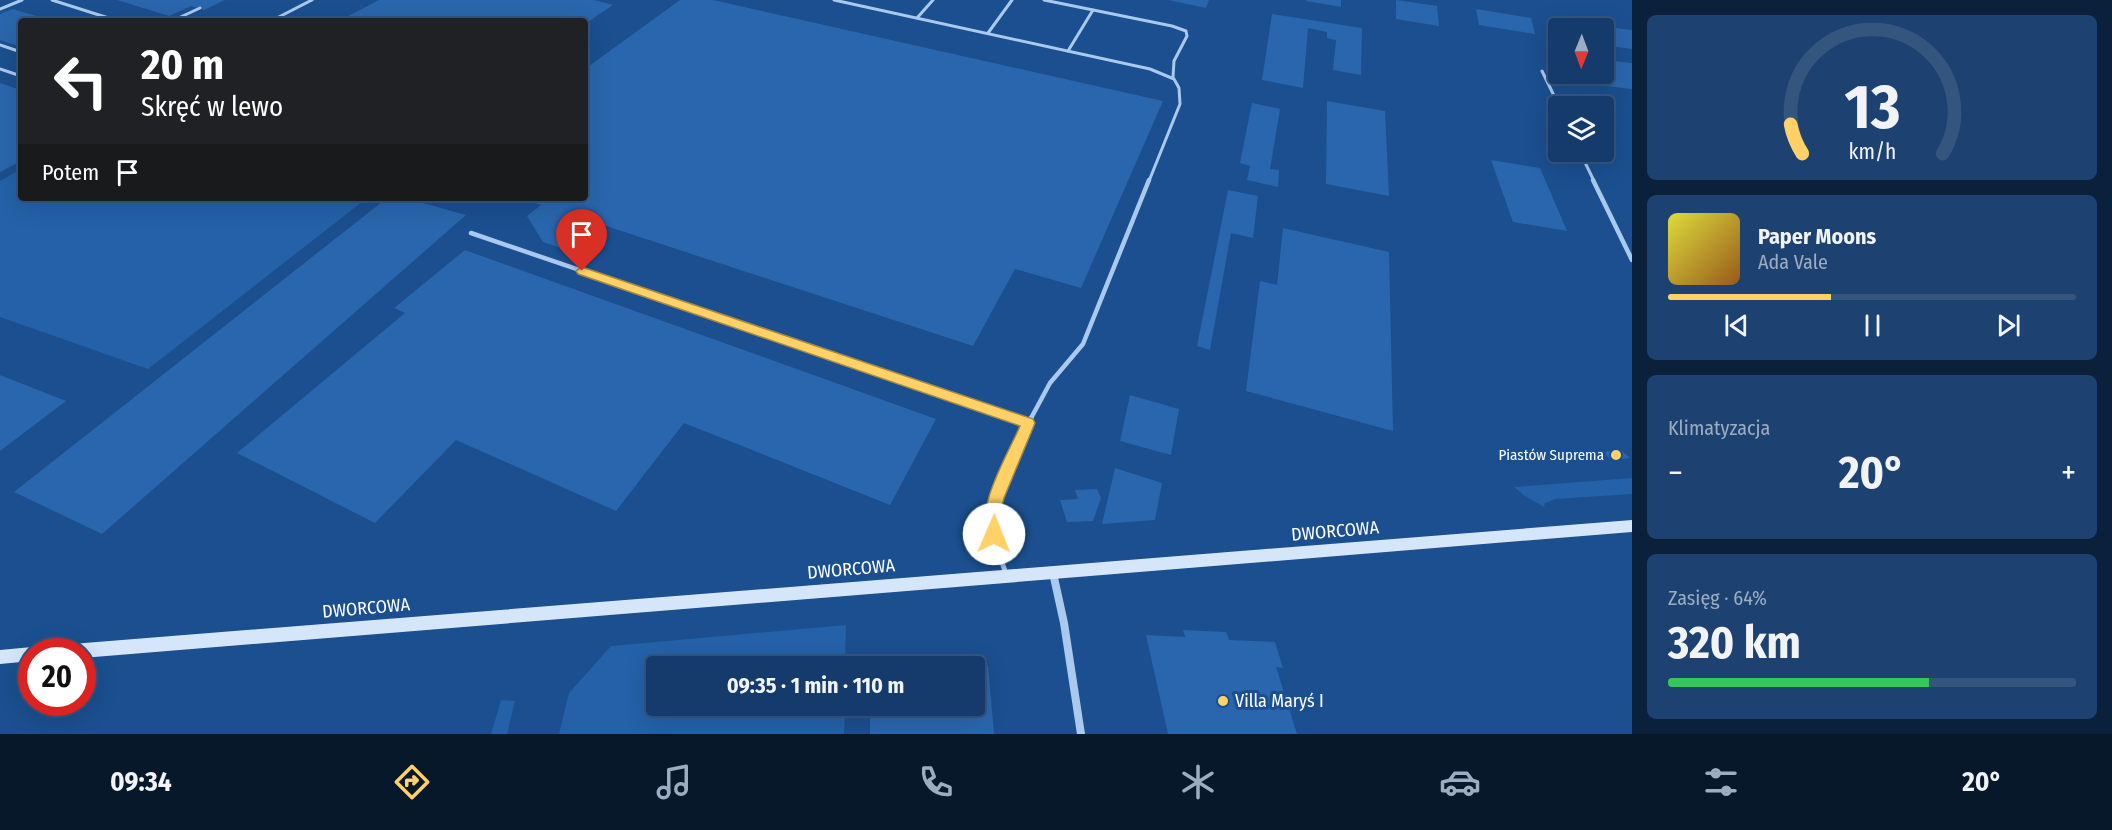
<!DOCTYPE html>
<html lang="pl">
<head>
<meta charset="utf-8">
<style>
	body { margin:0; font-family:"Fira Sans Condensed",sans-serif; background:#1d4271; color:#f1f3f6; height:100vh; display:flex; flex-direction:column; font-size:22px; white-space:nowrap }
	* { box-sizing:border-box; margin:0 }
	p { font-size:20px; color:#9dadc1 }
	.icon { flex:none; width:33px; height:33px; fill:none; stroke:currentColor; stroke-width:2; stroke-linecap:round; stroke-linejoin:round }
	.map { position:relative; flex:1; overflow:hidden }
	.details { display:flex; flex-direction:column; gap:15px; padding:15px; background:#0b203b; width:480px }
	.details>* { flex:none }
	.banner { position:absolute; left:18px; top:18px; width:570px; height:183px; border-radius:6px; box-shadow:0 6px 24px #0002,0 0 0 2px #33557e; background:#202124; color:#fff; overflow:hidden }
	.needle { width:39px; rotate:181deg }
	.controls { position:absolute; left:1548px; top:18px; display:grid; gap:12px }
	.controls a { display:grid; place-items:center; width:66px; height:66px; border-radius:6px; background:#143b6b; box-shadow:0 6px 24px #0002,0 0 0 2px #33557e; font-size:30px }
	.speed { position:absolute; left:18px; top:638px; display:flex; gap:12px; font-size:30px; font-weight:700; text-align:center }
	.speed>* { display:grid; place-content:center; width:78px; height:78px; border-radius:50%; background:#143b6b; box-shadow:0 6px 24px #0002,0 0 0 2px #33557e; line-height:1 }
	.speed .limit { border:9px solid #d22; background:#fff; color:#111 }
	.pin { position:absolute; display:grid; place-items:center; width:51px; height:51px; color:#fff; margin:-62px -26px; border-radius:50% 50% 50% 0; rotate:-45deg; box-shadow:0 0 6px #0007 }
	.pin .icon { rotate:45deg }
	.me { position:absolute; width:66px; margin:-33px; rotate:1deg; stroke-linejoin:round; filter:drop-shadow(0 0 4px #0008) }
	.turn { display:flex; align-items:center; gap:21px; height:126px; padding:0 24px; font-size:27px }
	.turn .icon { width:78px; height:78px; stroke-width:2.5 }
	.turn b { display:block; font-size:42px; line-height:51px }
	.then { display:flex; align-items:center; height:57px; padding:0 24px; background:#0003; gap:12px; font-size:22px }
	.big { font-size:45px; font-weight:700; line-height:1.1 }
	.details .widget { flex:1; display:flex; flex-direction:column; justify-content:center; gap:9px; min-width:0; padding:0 21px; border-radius:9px; background:#1d4271 }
	.details .dial { align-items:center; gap:0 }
	.dial svg { height:156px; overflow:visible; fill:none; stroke:#33557e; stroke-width:7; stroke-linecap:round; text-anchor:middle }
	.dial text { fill:#f1f3f6; stroke:none }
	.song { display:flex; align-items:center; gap:18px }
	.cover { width:72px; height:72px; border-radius:9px; background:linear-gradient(135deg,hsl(60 70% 55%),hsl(30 70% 35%)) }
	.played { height:6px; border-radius:3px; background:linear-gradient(90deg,#ffd166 40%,#33557e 40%) }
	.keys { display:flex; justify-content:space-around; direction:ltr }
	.heat { display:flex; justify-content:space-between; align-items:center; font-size:33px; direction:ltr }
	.charge { height:9px; border-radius:4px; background:linear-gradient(90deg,#34c759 64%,#33557e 0) }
	.trip { position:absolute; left:646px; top:656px; width:339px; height:60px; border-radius:6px; background:#143b6b; box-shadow:0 6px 24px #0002,0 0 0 2px #33557e; font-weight:700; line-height:60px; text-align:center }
	.tabs { display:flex; height:96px; justify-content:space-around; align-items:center; background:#08182b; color:#9dadc1 }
	.tabs .icon { width:42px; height:42px }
	.tabs .on { color:#ffd166 }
	.tabs b { font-size:27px; color:#f1f3f6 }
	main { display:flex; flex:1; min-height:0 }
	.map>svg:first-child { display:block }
</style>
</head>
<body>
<main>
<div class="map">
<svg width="1632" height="734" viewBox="0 0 1632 734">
	<rect width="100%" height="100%" fill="#1b4f8f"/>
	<g fill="#2461a8">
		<polygon points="21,169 21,198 367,198 148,369 0,317 0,181"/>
		<polygon points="1632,478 1632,494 1555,499 1545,503 1544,507 1525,496 1514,487"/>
		<polygon points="846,625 845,666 657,666 657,705 845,705 844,734 559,734 569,693 611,646"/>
		<polygon points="501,700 515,701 507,734 491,734"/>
	</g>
	<g fill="#2a66ad">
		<polygon points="117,0 225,0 204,10 191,6 169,16"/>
		<polygon points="379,0 594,0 613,5 585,24 585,21 339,21"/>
		<polygon points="680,0 713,0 1163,101 1081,288 1015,269 973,346 597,223 567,250 543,242 527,216 541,205 521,198 585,198 585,69"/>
		<polygon points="1168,0 1209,0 1206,8"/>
		<polygon points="1306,0 1341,0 1341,7 1306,1"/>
		<polygon points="1396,0 1437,6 1439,26 1396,19"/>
		<polygon points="13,9 50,20 50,21 21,21 21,47 0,40 0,14"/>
		<polygon points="1476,9 1531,18 1535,34 1479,25"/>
		<polygon points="1272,14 1362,28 1361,75 1333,70 1336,40 1327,38 1327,32 1308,28 1303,88 1262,80"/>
		<polygon points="1592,25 1632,30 1632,49 1604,45 1604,28 1594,28"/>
		<polygon points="1604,60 1632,63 1632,89 1606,86 1598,74 1604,74"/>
		<polygon points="0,83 21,90 21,161 0,172"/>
		<polygon points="1327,101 1385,111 1389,196 1326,184"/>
		<polygon points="1252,103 1280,109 1270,169 1279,170 1278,187 1247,180 1250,166 1240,163"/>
		<polygon points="1491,160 1540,168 1567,231 1513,222"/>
		<polygon points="1228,190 1258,196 1253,238 1231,233 1210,350 1197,346"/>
		<polygon points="387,198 405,198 466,215 102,534 14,492"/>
		<polygon points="1283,228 1389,252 1393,431 1246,391 1260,281 1277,285"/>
		<polygon points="465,250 936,419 890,505 684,423 616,511 456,440 375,523 237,453 405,313 394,308"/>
		<polygon points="0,375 66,401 0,451"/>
		<polygon points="1130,395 1179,409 1171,455 1120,441"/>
		<polygon points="1621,450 1630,458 1611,460 1603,452"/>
		<polygon points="1115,468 1162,483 1155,520 1102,524"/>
		<polygon points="1097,489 1101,498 1093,521 1067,522 1060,500 1078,499 1075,490"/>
		<polygon points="1183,630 1226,632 1229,640 1275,642 1283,668 1276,667 1297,734 1168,734 1146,635 1185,637"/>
		<polygon points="924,656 975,658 976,665 988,666 994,734 870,734 870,705 975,705 975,666 870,666 870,661 925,663"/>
	</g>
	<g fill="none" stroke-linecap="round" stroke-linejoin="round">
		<g stroke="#a9c9ee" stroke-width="3">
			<polyline points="52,0 118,21"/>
			<polyline points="834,0 1150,69 1174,79 1179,88 1180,104 1149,181"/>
			<polyline points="1044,0 1172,26 1186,31 1187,36 1174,61 1173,77"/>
			<polyline points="0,9 22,0"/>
			<polyline points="917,18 933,0"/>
			<polyline points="172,21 200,8"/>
			<polyline points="271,21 312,0"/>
			<polyline points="988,33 1012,0"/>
			<polyline points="0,45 21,52"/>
			<polyline points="1068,51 1093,10"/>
			<polyline points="0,69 21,76"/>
			<polyline points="1542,71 1559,106"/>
			<polyline points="1580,152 1594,181"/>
		</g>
		<g stroke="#a9c9ee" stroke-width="4.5">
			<polyline points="1593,180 1632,260"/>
			<polyline points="471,233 1019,420"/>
			<polyline points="1030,420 1050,383 1083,344 1149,180"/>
		</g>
		<g stroke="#a9c9ee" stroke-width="5">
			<polyline points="1014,418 1028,423"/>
			<path d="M1006,574c-6,-18 -15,-40 -14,-59 2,-20 28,-78 39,-97"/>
		</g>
		<polyline stroke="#a9c9ee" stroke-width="8" points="1053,573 1064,623 1081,734"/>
		<g fill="#d6e6fa" fill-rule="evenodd">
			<polygon points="1632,520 1632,532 82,658 82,651 64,651 66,646 72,644"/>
			<polygon points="32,647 39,651 32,651 32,661 0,664 0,650"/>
		</g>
	</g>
	<path fill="#ffd166" stroke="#a68842" stroke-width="1.5" d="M582,267l451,152 2,4 -31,75 -4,17 2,19 -2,5 -6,2 -6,-2c-14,-30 20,-85 32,-113l-442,-152 -2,-3z"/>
	<g fill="#ffd166" stroke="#1b4f8f" stroke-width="2">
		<circle cx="1616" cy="455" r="6"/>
		<circle cx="1223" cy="701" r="6"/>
	</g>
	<g text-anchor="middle" stroke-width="6" stroke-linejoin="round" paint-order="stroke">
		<g font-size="15" fill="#fff" stroke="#1b4f8f" text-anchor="end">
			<text x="1604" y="460">Piastów Suprema</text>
		</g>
		<g font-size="18" fill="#fff" stroke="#1b4f8f">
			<text transform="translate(1335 531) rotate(-5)" y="6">DWORCOWA</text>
			<text transform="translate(851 569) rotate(-5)" y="6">DWORCOWA</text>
			<text transform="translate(366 608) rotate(-5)" y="6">DWORCOWA</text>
		</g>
		<g font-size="18" fill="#fff" stroke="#1b4f8f" text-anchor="start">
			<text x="1235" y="707">Villa Maryś I</text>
		</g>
	</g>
</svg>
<div class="controls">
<a><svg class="needle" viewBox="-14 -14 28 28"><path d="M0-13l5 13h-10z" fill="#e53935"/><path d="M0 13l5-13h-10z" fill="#9dadc1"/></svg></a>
<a><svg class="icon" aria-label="layers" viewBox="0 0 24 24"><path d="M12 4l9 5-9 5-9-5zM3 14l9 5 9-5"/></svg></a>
</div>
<div class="speed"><div class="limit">20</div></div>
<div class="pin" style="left:582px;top:271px;background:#d93025"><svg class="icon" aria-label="arrive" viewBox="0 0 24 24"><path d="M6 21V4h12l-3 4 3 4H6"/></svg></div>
<svg class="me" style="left:994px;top:534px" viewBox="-20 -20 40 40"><circle r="19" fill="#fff"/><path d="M0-13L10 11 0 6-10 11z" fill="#ffd166"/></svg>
<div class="trip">09:35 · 1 min · 110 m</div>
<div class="banner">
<div class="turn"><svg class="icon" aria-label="left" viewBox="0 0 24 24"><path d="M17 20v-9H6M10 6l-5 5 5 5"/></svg><div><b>20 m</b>Skręć w lewo</div></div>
<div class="then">Potem<svg class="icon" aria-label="arrive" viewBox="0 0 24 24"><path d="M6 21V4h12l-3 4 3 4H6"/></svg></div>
</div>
</div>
<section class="details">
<div class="widget dial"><svg viewBox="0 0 100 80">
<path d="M14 69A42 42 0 1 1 86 69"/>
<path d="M14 69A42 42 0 0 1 8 54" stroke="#ffd166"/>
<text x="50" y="56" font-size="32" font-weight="700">13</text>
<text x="50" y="72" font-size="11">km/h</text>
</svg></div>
<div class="widget">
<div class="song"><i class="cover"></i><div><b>Paper Moons</b><p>Ada Vale</p></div></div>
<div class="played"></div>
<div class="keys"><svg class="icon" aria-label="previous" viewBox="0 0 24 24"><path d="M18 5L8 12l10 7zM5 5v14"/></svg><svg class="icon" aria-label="pause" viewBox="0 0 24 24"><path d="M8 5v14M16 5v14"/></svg><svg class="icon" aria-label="next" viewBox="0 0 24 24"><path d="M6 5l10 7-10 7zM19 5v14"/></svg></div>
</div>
<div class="widget"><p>Klimatyzacja</p>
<div class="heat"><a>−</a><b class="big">20°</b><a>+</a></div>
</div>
<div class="widget"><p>Zasięg · 64%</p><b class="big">320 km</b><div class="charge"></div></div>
</section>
</main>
<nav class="tabs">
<b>09:34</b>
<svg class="icon on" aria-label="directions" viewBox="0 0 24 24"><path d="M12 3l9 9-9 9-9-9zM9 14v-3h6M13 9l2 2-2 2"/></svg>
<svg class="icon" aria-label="music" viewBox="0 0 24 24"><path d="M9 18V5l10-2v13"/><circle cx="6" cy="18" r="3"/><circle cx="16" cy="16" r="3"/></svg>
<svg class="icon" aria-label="phone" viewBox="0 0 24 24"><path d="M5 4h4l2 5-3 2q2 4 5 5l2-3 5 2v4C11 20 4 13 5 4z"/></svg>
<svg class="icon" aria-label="climate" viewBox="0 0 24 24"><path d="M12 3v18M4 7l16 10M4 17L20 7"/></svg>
<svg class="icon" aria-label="car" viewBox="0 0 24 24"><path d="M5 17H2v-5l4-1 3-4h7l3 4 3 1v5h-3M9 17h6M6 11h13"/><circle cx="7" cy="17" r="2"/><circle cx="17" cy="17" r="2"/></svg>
<svg class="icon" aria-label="filters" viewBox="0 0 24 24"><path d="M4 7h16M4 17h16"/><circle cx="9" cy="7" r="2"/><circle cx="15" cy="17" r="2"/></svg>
<b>20°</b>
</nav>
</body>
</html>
